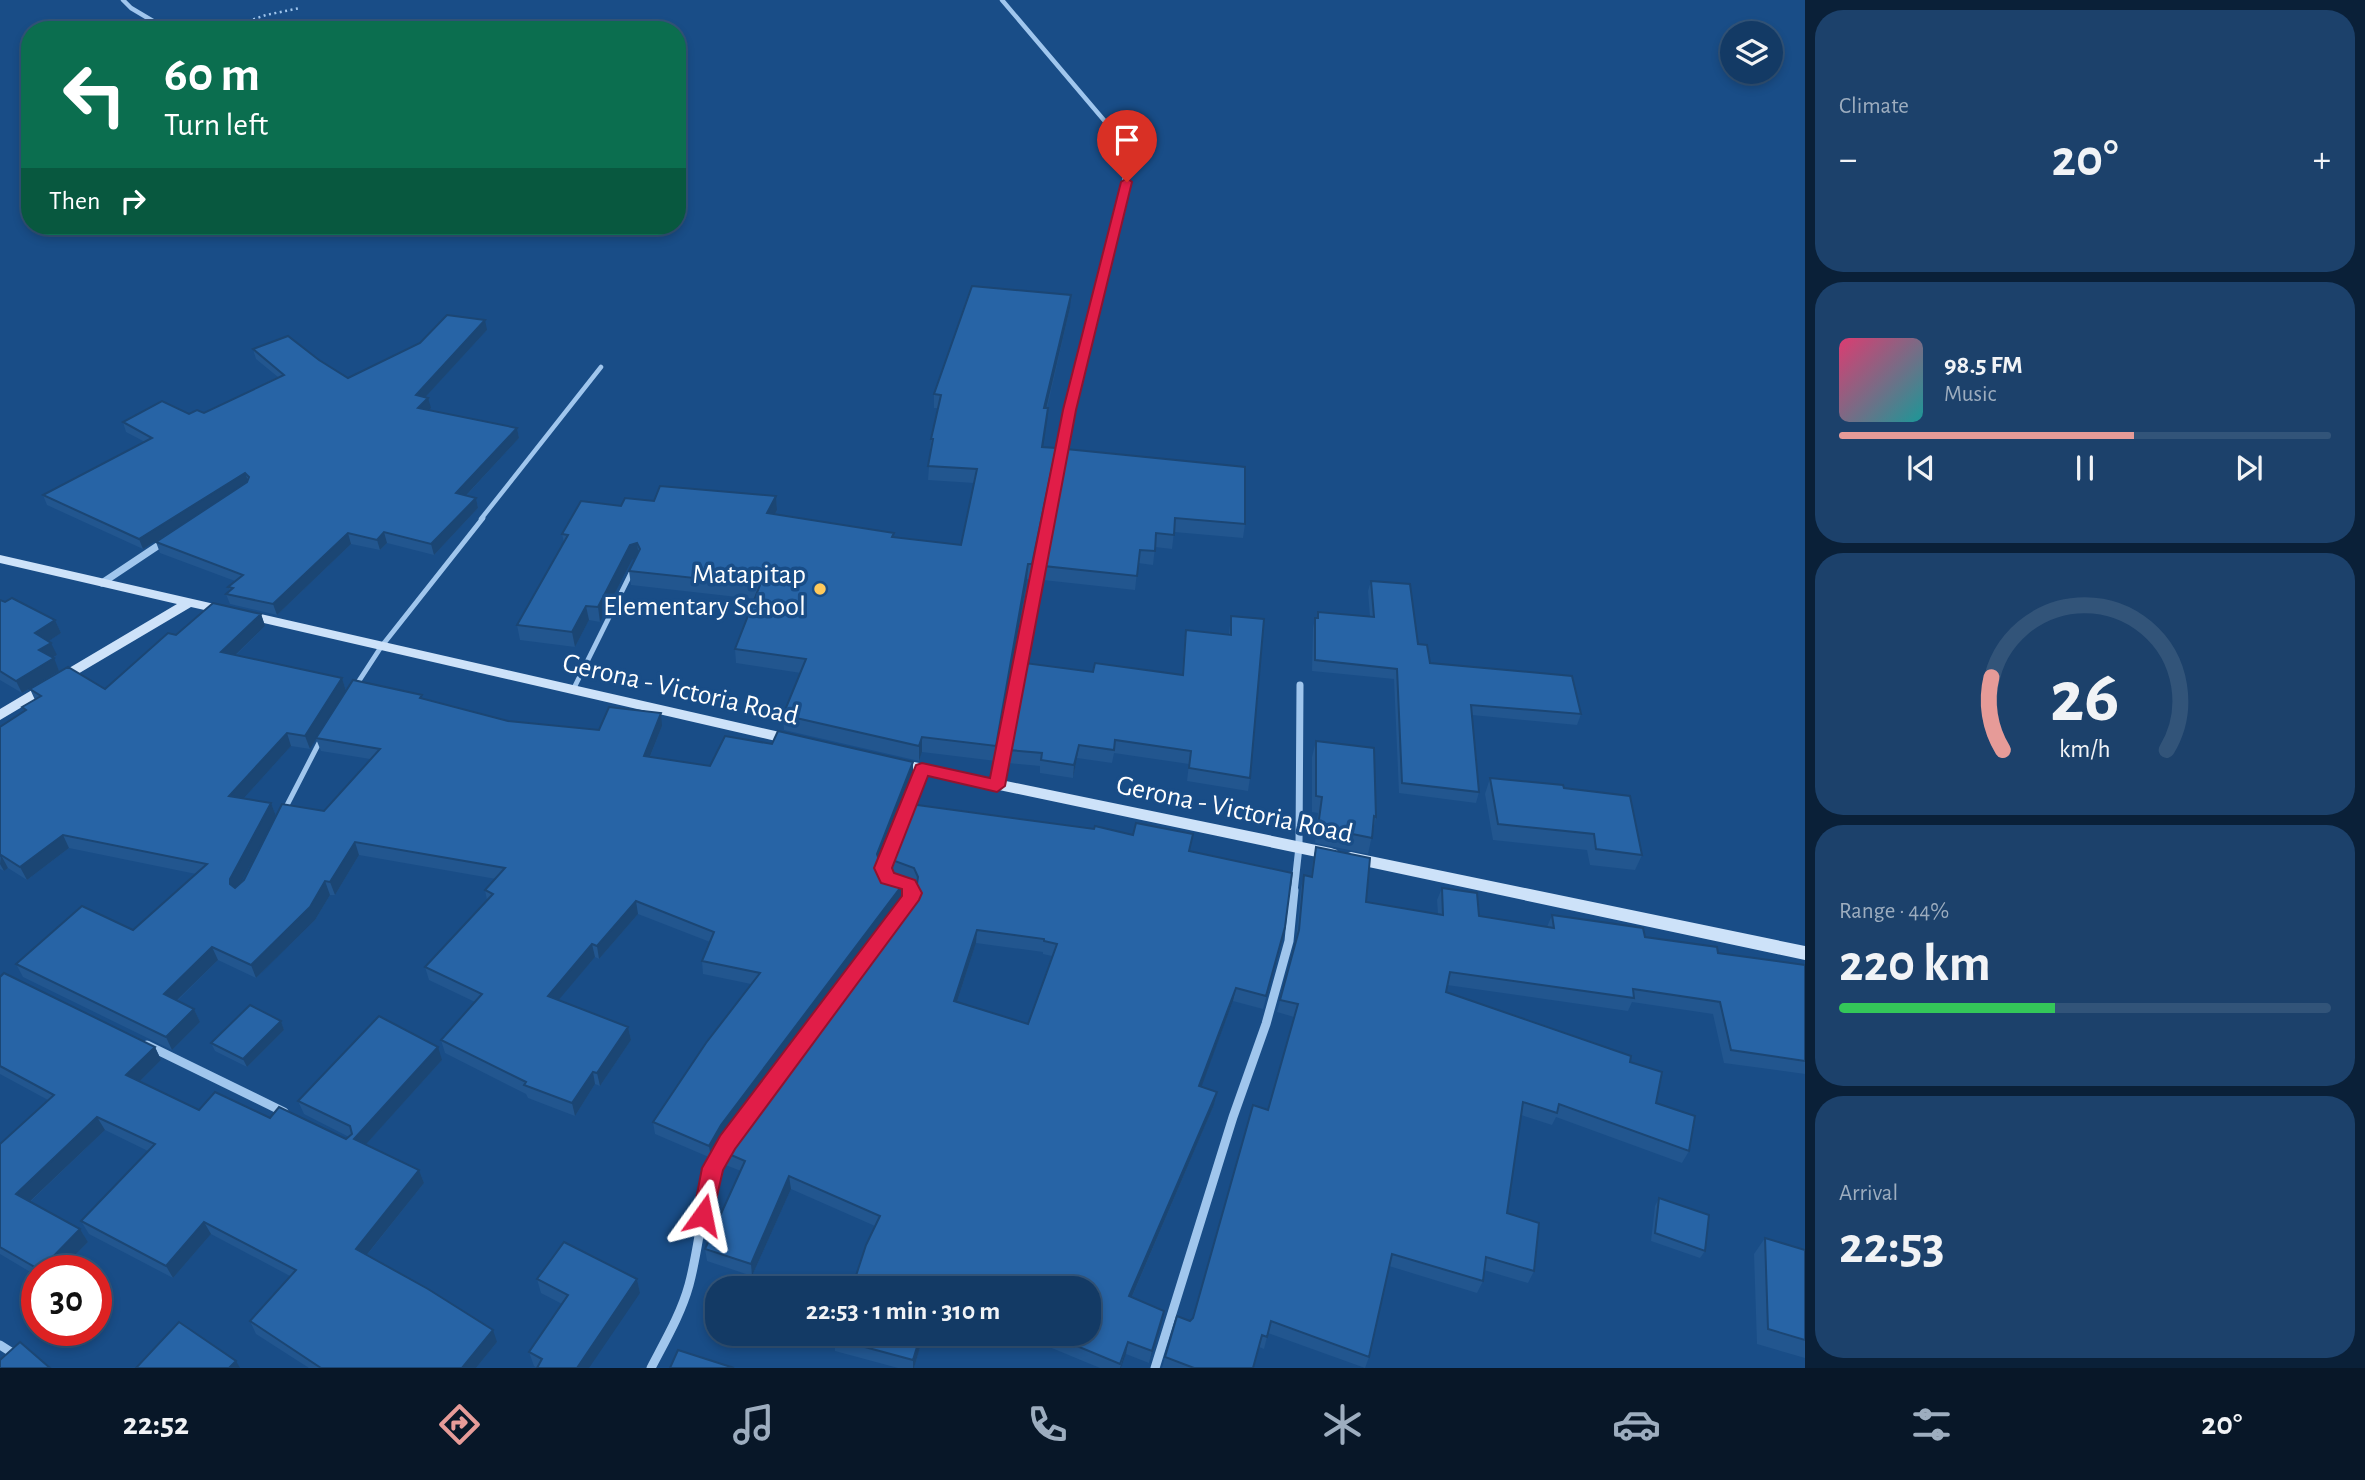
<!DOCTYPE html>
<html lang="en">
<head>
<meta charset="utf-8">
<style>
	body { margin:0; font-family:"Alegreya Sans",sans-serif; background:#1c416b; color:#f1f3f6; height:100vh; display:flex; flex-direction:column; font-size:26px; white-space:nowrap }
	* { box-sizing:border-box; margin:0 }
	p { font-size:23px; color:#9dadbf }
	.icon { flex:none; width:38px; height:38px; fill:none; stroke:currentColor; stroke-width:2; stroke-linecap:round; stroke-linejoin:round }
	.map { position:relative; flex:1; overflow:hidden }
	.details { display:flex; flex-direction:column; gap:10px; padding:10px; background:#0a2038; width:560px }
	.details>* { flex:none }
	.hud { position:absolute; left:21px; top:21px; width:665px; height:214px; border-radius:28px; box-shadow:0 4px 10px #0003,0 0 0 2px #325479; background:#0b6e4f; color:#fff; overflow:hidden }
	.tools { position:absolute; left:1720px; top:21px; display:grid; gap:14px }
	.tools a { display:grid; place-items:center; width:63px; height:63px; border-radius:50%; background:#133a65; box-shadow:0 4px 10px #0003,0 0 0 2px #325479; font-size:35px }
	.speed { position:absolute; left:21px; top:1255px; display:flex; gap:14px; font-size:35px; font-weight:700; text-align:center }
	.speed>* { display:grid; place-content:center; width:91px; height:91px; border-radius:50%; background:#133a65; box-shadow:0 4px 10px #0003,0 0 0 2px #325479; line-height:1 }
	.speed .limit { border:10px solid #d22; background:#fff; color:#111 }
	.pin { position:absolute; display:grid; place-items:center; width:60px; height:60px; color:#fff; margin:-72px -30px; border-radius:50% 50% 50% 0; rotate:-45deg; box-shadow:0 0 7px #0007 }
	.pin .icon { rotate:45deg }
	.me { position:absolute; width:77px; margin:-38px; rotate:12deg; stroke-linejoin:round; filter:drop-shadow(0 0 5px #0008) }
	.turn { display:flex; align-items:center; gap:24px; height:147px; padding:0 28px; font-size:32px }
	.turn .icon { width:91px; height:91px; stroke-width:2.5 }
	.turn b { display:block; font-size:49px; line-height:60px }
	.then { display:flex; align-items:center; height:66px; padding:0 28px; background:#0003; gap:14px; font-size:26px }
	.big { font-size:52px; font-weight:700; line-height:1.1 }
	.details .card { flex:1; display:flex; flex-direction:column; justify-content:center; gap:10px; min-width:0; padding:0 24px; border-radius:28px; background:#1c416b }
	.details .dial { align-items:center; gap:0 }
	.dial svg { height:182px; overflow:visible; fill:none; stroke:#325479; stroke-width:7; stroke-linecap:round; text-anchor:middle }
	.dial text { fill:#f1f3f6; stroke:none }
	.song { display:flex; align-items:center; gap:21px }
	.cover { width:84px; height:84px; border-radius:10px; background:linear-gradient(135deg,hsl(340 70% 55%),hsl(180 70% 35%)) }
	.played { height:7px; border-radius:4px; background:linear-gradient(90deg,#e69b98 60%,#325479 60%) }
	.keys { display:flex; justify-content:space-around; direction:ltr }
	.heat { display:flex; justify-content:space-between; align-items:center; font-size:38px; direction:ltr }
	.charge { height:10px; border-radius:5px; background:linear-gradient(90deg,#34c759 44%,#325479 0) }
	.trip { position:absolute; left:705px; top:1276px; width:396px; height:70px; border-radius:28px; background:#133a65; box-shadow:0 4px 10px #0003,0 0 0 2px #325479; font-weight:700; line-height:70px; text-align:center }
	.menu { display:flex; height:112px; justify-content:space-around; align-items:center; background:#081728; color:#9dadbf }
	.menu .icon { width:49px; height:49px }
	.menu .on { color:#e69b98 }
	.menu b { font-size:32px; color:#f1f3f6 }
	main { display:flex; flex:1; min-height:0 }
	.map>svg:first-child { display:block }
</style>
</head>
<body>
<main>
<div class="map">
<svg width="1805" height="1368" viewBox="0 0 1805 1368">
	<rect width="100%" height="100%" fill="#194d87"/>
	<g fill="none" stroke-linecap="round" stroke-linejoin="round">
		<polyline stroke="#a0c6ed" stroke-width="2.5" stroke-dasharray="2 3.5" stroke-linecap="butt" points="222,30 266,15 300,8"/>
		<polyline stroke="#a0c6ed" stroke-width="4.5" points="481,519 601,367"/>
		<g stroke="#a0c6ed" stroke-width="5">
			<polyline points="355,687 381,647 483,518"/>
			<polyline points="573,690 632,571"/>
			<polyline points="284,811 321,739"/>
		</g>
		<g stroke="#a0c6ed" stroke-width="4.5">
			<polyline points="123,0 131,8 168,30"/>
			<path d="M1002,0l112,132c18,32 10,62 1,96"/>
		</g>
		<polyline stroke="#a0c6ed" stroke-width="5" points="1049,519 1070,410 1116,226"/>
		<g stroke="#a0c6ed" stroke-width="7">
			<polyline points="102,583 165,541"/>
			<polyline points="997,786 1049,518"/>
			<polyline points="886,876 883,868 922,769"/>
			<polyline points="896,881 909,885 912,892"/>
			<polyline points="1294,892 1299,847 1300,685"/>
		</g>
		<g stroke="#a0c6ed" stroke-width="9">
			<polyline points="905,906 911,890"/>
			<polyline points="147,1045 284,1112"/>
			<polyline points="0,1345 11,1352"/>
			<path d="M651,1368c14,-27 30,-54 38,-83 13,-48 12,-96 37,-140"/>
			<polyline points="1155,1368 1233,1117 1266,1024 1289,941 1294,890"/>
		</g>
		<g fill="#cde2f9" fill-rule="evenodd">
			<polygon points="0,555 232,608 234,611 227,615 191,607 0,720 0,709 177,604 0,563"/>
			<polygon points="247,611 793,735 800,740 793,745 242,618 240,615 242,612"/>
			<polygon points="895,758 1331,848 1337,850 1339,854 1337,858 1331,860 890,767 888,763 890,759"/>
			<polygon points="1351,852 1805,946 1805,960 1345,862 1343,858 1345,854"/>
		</g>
	</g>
	<g fill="#22568f" fill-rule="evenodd">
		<polygon points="1070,308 1047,408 1047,422 1043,447 1055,462 1031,579 1027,579 996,761 922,752 919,761 784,730 783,715 801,673 736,663 735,649 755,599 631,585 629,571 635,558 632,560 600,622 589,620 575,647 520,640 517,625 564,542 562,534 621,506 654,501 776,496 777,510 775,515 894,533 894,537 961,545 974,483 928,480 931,439 938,408 934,408 934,394"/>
		<polygon points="487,330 425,397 431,408 428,410 517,428 519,438 466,496 476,498 478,508 434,555 387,543 380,550 351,544 277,615 230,604 226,594 230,590 228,587 235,581 160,553 156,542 186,522 143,549 47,505 43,495 145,442 126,432 123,422 204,413 278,377 256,359 253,349 319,360 348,378"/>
		<polygon points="1245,467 1245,524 1243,538 1174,532 1172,549 1155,547 1153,565 1138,563 1135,590 1043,580 1044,566"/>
		<polygon points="1371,581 1418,644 1430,663 1581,714 1577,725 1472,715 1479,792 1476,803 1399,793 1394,679 1312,671 1313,628 1315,618 1317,618 1318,612 1370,617 1368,591"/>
		<polygon points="0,600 55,620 61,633 48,641 57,655 53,658 59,671 22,693 0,680"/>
		<path d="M261,614l4,12 -29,29 106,23 4,13 77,8 85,22 91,9 63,-4 -12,31 60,9 203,8 -34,87 3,8 9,3 -1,-4 -1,-13 300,-4 96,76 -22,82 -30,-8 -32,86 16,5 -3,13 -82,192 30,26 -13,40 -23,-9 -5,14h-21l-82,-34h70l-213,-108 -84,-37 -39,87 -45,-15 -2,-12 36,-78 -18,-7 -1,-13 194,-260 1,-4 -4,-6 -9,-4 -1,20 -181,241 -11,20 -56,-24 -2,-12 98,-138 -48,-10 -1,-13 8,-19 -72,-28 -39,45 -4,-2 -37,43 70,27 3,13 -31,46 -5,-2 -20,32 -47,-18 -2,-4 -81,-41 -4,-13 34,-38 -46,-22 -4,-13 62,-67 -2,-10 11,-11 -137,-24 -24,40h-5l-15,25 -59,58 -38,-18 -41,41 17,8 6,13 -28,28 -149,-73 -7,-13 117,-34 63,-56 -127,-26 -42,32 -19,-12 -4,3 -4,-2v-142l24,-16 -2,-4 13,-7 -5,-11h75l71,-54zM316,739l5,12 49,8 -46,52 -84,72 36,-67 -5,-13 -27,-5 47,-52 19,3zM976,943l67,9v2l9,2 -24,68 -71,-22z"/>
		<polygon points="1231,616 1250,778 1248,791 1187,781 1189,764 1114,753 1112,763 1077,758 1073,778 1040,773 1040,766 1008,763 1009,750 1093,672 1182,674 1184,643 1186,630 1229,634"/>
		<polygon points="1316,741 1376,817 1368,854 1315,843 1318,813 1312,812 1312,757"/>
		<polygon points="1490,778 1564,788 1642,855 1635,870 1590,865 1587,850 1493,840 1485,794"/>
		<polygon points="1316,847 1366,902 1438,914 1437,900 1442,888 1479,916 1547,927 1552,915 1718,953 1805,965 1805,1074 1724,1063 1713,1014 1632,1002 1628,1011 1447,985 1446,992 1630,1062 1689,1151 1682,1163 1556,1117 1552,1125 1521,1115 1507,1213 1534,1271 1528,1283 1484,1270 1483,1281 1477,1293 1389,1266 1369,1357 1365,1368 1268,1333 1264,1349 1259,1347 1253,1368 1162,1368 1165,1357 1193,1318 1268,1110 1294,1017 1277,1012 1296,941 1301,888 1304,875 1311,877 1313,860"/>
		<polygon points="0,977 155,1047 161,1060 140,1081 199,1110 270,1118 346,1139 349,1137 304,1114 298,1101 442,1060 366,1144 419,1170 424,1183 367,1255 497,1342 476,1368 309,1368 256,1334 250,1321 290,1276 211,1234 173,1278 89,1234 81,1221 148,1151 105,1130 30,1202 80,1229 88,1242 60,1270 37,1270 37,1276 0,1254 0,1144 48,1100 0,1074"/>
		<polygon points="281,1021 284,1030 247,1067 215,1051 211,1043"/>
		<polygon points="1659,1198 1705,1251 1700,1258 1651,1241 1655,1206"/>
		<polygon points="1765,1238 1805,1250 1805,1358 1757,1344 1754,1254"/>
		<polygon points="537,1279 637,1279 640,1293 537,1368 534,1366 529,1352 562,1304 541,1293"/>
		<polygon points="836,1334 924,1334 914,1368 898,1368 835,1351 835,1339"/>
	</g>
	<g fill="#1b4674">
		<polygon points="1071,295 1070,308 1043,422 1044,408"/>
		<polygon points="485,320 487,330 418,405 416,395"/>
		<polygon points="428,398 431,408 420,418 418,408"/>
		<polygon points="1048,408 1047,422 1041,461 1042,447"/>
		<polygon points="517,428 519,438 459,503 456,493"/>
		<polygon points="1056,448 1055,462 1031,579 1032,564"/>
		<polygon points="245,473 249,483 143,549 139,539"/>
		<polygon points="776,496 777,510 768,528 767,513"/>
		<polygon points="476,498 478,508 434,555 431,544"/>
		<polygon points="384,532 387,543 380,550 377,540"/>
		<polygon points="348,533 351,544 277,615 273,604"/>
		<polygon points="637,543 639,557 632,560 600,622 598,607 630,545"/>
		<polygon points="1028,564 1027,579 996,761 996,746"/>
		<polygon points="586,606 589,620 575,647 572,632"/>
		<polygon points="261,614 265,626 226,664 221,652"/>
		<polygon points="55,620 61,633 41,646 35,633"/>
		<polygon points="51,643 57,655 45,662 39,650"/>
		<polygon points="54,658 59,671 22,693 16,681"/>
		<polygon points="342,678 346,691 310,749 305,736"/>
		<polygon points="661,713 662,726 645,769 644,756"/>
		<polygon points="287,733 291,746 234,809 229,796"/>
		<polygon points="922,737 922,752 919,761 919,746"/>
		<polygon points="1079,745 1077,758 1073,778 1074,765"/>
		<polygon points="913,762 913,774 877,867 877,854"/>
		<polygon points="271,803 276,816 236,892 230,884 230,879"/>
		<polygon points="63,835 69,848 27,880 20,867"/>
		<polygon points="355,842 359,855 335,895 330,882"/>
		<polygon points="1,855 8,868 4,871 0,864"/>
		<polygon points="904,877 903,897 722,1138 711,1158 709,1146 721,1125"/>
		<polygon points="325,881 330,895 315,920 256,978 251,965"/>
		<polygon points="636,901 638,914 599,959 597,946"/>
		<polygon points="977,930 976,943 953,1014 954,1001"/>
		<polygon points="592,944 595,957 551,1009 548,996"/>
		<polygon points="212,947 218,960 170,1007 164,994"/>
		<polygon points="1236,988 1233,1001 1197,1099 1199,1086"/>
		<polygon points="194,1009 200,1022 172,1050 166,1037"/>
		<polygon points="281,1021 284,1030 247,1067 243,1059"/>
		<polygon points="628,1027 631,1040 600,1086 597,1073"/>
		<polygon points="155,1047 161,1060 133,1088 126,1075"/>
		<polygon points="438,1047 442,1060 359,1152 354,1139"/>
		<polygon points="593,1072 595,1084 575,1116 572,1103"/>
		<polygon points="1217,1092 1214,1105 1127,1308 1129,1296"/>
		<polygon points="97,1117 105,1130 24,1207 16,1194"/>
		<polygon points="419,1170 424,1183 361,1262 356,1249"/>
		<polygon points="789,1176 791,1189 752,1276 751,1264"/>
		<polygon points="204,1222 211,1234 173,1278 166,1266"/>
		<polygon points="80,1229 88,1242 60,1270 40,1270"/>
		<polygon points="637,1279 640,1293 589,1368 577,1368"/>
		<polygon points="1164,1311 1162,1323 1149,1363 1152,1351"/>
		<polygon points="493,1330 497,1342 476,1368 462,1368"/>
		<polygon points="921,1334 924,1334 914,1368 913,1368 913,1360"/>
		<polygon points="1128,1342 1126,1354 1121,1368 1120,1368"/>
		<polygon points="236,1361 240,1368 229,1368"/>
	</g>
	<g fill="#2764a6" stroke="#1b4674" stroke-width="2" fill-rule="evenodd">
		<polygon points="972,286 1071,295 1044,408 1048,408 1042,447 1056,448 1032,564 1028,564 996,746 922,737 919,746 783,715 806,659 735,649 760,585 629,571 640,549 637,543 630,545 598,607 586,606 572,632 517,625 568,535 562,534 581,501 621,506 625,498 654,501 660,486 776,496 767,513 894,533 892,537 961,545 977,469 928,466 933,439 931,439 941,395 934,394"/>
		<polygon points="447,315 485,320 416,395 428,398 418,408 517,428 456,493 476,498 431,544 384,532 377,540 348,533 273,604 226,594 233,588 228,587 243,575 156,542 247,482 249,477 245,473 139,539 43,495 152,438 123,422 162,401 189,414 197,410 204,413 284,375 253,349 288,336 319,360 348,378 420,343"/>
		<polygon points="1066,449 1245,467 1245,524 1175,518 1174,535 1156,533 1155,551 1140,550 1137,576 1044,566"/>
		<polygon points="1371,581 1410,584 1418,644 1427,645 1430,663 1572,676 1581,714 1471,705 1479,792 1402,783 1397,669 1315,660 1315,618 1318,618 1318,612 1374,617"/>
		<polygon points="12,598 55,620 35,633 51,643 39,650 54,658 16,681 0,671 0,600 5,602"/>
		<polygon points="213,603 261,614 221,652 342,678 305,736 287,733 229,796 271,803 230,879 230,884 235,888 244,880 282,804 324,811 380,749 316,738 353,680 422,695 420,698 508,721 599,730 609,707 661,713 644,756 710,766 725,736 772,744 778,731 913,762 877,854 882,869 904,877 903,884 721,1125 709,1146 653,1122 706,1043 760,973 702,961 714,932 636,901 597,946 592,944 548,996 628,1027 597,1073 593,1072 572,1103 524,1085 526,1082 441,1040 482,994 425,967 493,894 485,890 505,868 355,842 330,882 325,881 310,907 251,965 212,947 164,994 194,1009 166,1037 16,964 82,906 133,930 207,864 63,835 20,867 1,855 0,856 0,727 26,710 22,707 41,696 30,689 68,667 105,689 168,633 176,635"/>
		<polygon points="1231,616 1264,619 1250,778 1189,768 1191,751 1115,740 1114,750 1079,745 1074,765 1041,760 1042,753 1009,750 1025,663 1093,672 1095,663 1183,675 1186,630 1231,635"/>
		<polygon points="1316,741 1374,748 1376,817 1374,816 1372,838 1318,827 1322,797 1316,796"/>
		<polygon points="1490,778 1563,785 1564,788 1630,796 1642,855 1596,849 1594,834 1498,824"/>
		<path d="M910,804l184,25 1,-3 38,9 3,-12 57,11 -4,17 103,22 -7,54 -19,69 -30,-8 -37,98 18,6 -88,204 35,15 -12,40 -24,-9 -8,22 -72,-30h40v-46h-236l14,-43 14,-29 -91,-40 -38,88 -46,-15 40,-88 -23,-10 10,-18 184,-242 2,-14 -4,-9 -22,-8 -3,-5zM977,930l67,9v2l13,3 -29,80 -74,-23z"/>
		<polygon points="1316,847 1370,858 1366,902 1443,915 1442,888 1477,893 1479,916 1554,928 1552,915 1643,928 1645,937 1717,947 1718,953 1805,965 1805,1061 1731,1050 1720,1002 1633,989 1634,998 1450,972 1446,992 1631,1056 1630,1062 1662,1072 1656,1103 1695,1116 1689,1151 1559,1104 1557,1113 1523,1102 1507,1213 1539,1223 1534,1271 1486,1257 1483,1281 1392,1254 1369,1357 1271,1321 1267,1337 1262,1335 1253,1368 1194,1368 1165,1357 1177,1316 1190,1321 1193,1318 1253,1105 1268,1110 1298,1004 1280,1000 1299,930 1304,875 1312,877"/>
		<polygon points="4,973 155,1047 126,1075 199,1110 215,1092 270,1118 279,1107 346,1139 352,1134 350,1126 298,1101 379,1016 438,1047 354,1139 419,1170 356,1249 428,1289 493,1330 462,1368 321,1368 250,1321 296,1270 204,1222 166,1266 81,1221 155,1144 97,1117 16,1194 80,1229 40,1270 0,1247 0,1144 54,1095 0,1066 0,977"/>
		<polygon points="250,1005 281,1021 243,1059 211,1043"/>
		<polygon points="1659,1198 1709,1215 1705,1251 1655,1233"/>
		<polygon points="1765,1238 1805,1250 1805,1340 1768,1329"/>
		<polygon points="564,1242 637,1279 577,1368 537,1368 542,1359 529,1352 568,1295 537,1279"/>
		<polygon points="179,1322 236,1361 229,1368 136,1368"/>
		<polygon points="836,1334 921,1334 913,1360 835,1339"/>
		<polygon points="20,1342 50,1368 0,1368 0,1360"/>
		<polygon points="678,1350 734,1368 670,1368"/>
	</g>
	<polygon fill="#e11d48" stroke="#92132f" stroke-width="2" points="1127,178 1132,182 1076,410 1005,786 997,792 928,776 892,868 894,873 915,880 922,893 919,900 735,1149 723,1170 711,1222 703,1225 696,1222 693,1215 702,1168 720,1136 902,896 902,889 881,883 874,868 916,765 922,763 990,778 1063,410 1121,182"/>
	<circle fill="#ffca5c" stroke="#194d87" stroke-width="2.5" cx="820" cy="589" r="7"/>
	<g text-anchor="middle" stroke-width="7" stroke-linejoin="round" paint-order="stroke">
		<g font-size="28" fill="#fff" stroke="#194d87" text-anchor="end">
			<text x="806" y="583">Matapitap<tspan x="806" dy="32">Elementary School</tspan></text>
		</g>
		<g font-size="28" fill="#fff" stroke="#194d87">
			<text transform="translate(681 688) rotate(13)" y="10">Gerona - Victoria Road</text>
			<text transform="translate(1235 808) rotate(12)" y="10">Gerona - Victoria Road</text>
		</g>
	</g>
</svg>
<div class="tools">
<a><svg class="icon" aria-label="layers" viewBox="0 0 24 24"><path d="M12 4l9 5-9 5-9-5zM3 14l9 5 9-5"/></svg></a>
</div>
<div class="speed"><div class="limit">30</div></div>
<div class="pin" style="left:1127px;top:182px;background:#d93025"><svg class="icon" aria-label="arrive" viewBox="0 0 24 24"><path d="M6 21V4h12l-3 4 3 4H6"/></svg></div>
<svg class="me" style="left:703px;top:1215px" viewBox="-20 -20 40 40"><path d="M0-17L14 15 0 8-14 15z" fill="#e11d48" stroke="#fff" stroke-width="4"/></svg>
<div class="trip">22:53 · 1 min · 310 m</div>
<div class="hud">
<div class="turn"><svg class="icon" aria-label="left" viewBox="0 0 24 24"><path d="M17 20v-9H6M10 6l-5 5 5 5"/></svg><div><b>60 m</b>Turn left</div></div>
<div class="then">Then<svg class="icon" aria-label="right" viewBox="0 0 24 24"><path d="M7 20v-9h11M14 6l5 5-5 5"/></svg></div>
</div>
</div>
<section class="details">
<div class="card"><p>Climate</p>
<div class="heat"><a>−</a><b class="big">20°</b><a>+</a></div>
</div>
<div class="card">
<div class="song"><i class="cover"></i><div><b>98.5 FM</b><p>Music</p></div></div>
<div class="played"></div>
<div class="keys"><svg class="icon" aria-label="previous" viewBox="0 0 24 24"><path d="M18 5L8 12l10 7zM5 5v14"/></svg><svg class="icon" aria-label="pause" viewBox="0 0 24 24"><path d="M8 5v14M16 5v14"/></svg><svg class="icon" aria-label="next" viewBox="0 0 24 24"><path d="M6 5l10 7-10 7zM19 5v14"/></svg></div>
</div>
<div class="card dial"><svg viewBox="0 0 100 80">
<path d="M14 69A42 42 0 1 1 86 69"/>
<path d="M14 69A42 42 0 0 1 9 37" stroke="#e69b98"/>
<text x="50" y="56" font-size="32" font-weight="700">26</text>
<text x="50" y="72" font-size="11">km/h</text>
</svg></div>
<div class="card"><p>Range · 44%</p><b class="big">220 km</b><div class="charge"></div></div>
<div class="card"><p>Arrival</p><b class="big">22:53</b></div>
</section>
</main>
<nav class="menu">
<b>22:52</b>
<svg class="icon on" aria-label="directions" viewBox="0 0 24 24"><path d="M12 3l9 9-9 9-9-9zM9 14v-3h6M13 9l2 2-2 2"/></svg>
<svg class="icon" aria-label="music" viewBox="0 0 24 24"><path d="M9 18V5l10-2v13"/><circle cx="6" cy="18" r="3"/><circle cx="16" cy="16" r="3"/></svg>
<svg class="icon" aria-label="phone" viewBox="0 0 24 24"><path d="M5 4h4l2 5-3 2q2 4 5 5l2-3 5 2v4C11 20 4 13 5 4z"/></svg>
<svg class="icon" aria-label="climate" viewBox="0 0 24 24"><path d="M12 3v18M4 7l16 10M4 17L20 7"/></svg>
<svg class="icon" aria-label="car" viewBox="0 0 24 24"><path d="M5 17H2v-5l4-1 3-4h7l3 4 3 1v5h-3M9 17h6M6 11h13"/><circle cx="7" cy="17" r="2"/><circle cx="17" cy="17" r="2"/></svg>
<svg class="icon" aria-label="filters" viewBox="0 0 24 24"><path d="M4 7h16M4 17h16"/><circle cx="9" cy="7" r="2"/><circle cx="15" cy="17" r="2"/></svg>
<b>20°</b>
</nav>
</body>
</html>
